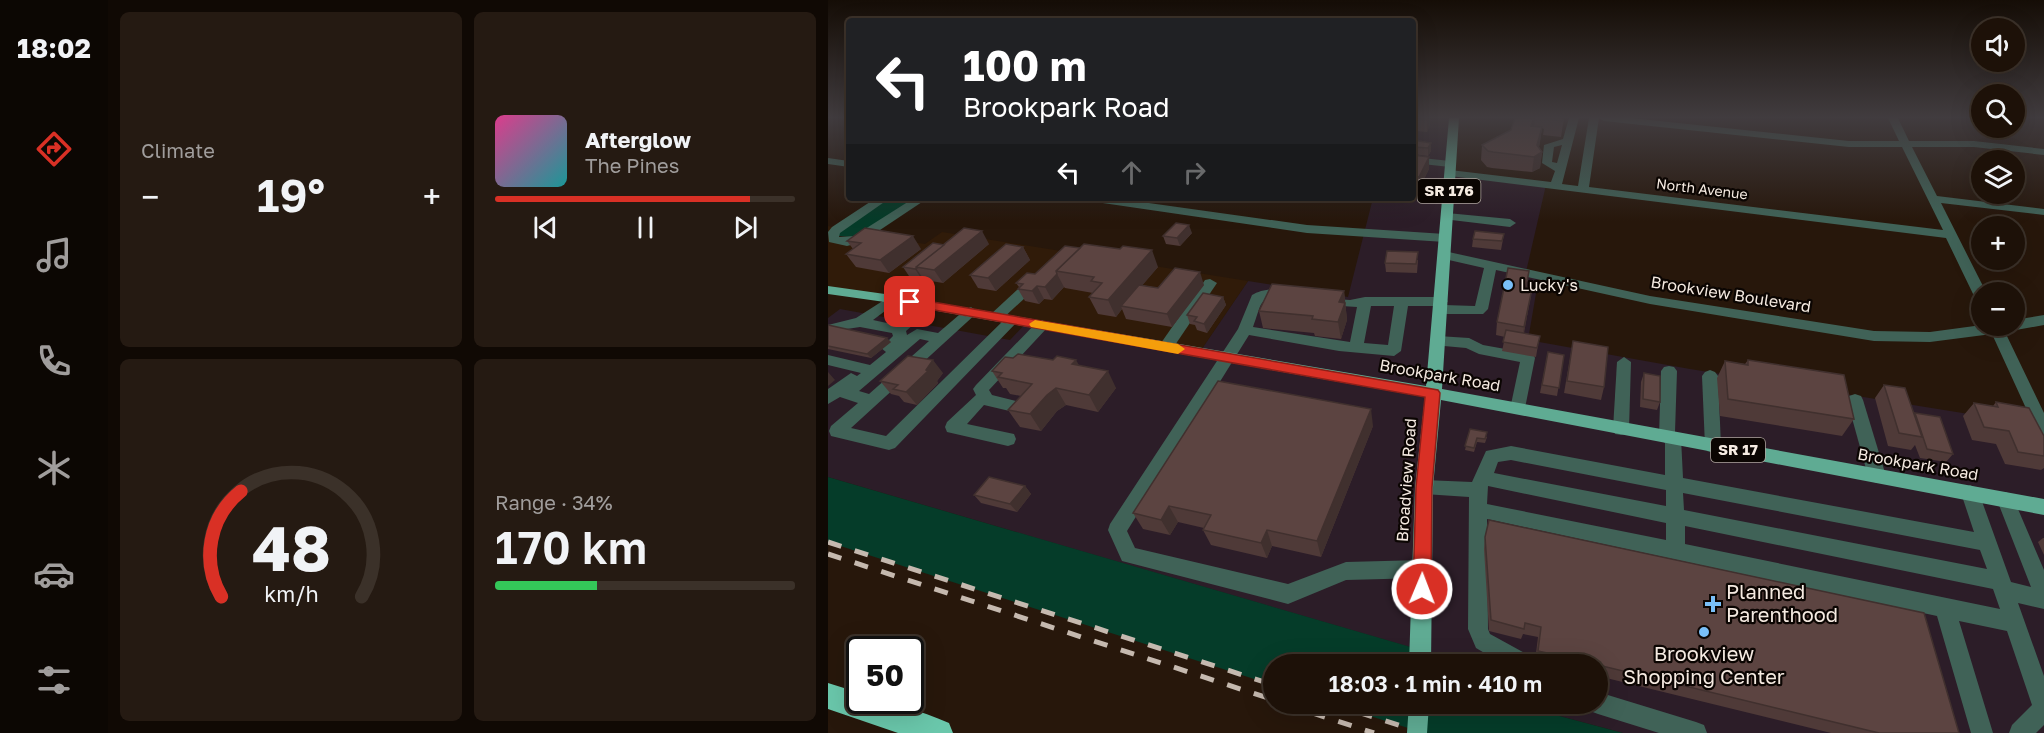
<!DOCTYPE html>
<html lang="en">
<head>
<meta charset="utf-8">
<style>
	body { margin:0; font-family:"Golos Text",sans-serif; background:#251a12; color:#f1f3f6; height:100vh; display:flex; flex-direction:column; font-size:22px; white-space:nowrap }
	* { box-sizing:border-box; margin:0 }
	p { font-size:20px; color:#a09d9c }
	.icon { flex:none; width:33px; height:33px; fill:none; stroke:currentColor; stroke-width:2; stroke-linecap:round; stroke-linejoin:round }
	.map { position:relative; flex:1; overflow:hidden }
	.panel { display:flex; flex-direction:column; gap:12px; padding:12px; background:#100904; width:720px }
	.panel>* { flex:none }
	.banner { position:absolute; left:18px; top:18px; width:570px; height:183px; border-radius:6px; box-shadow:0 6px 24px #0002,0 0 0 2px #3b3129; background:#202124; color:#fff; overflow:hidden }
	.fabs { position:absolute; left:1143px; top:18px; display:grid; gap:12px }
	.fabs a { display:grid; place-items:center; width:54px; height:54px; border-radius:50%; background:#1d1108; box-shadow:0 6px 24px #0002,0 0 0 2px #3b3129; font-size:30px }
	.speed { position:absolute; left:18px; top:636px; display:flex; gap:12px; font-size:30px; font-weight:700; text-align:center }
	.speed>* { display:grid; place-content:center; width:78px; height:78px; border-radius:50%; background:#1d1108; box-shadow:0 6px 24px #0002,0 0 0 2px #3b3129; line-height:1 }
	.speed .limit { border:3px solid #111; border-radius:9px; background:#fff; color:#111 }
	.pin { position:absolute; display:grid; place-items:center; width:51px; height:51px; color:#fff; margin:-26px; border-radius:12px; box-shadow:0 3px 9px #0006 }
	.me { position:absolute; width:66px; margin:-33px; rotate:1deg; stroke-linejoin:round; filter:drop-shadow(0 0 4px #0008) }
	.turn { display:flex; align-items:center; gap:21px; height:126px; padding:0 18px; font-size:27px }
	.turn .icon { width:78px; height:78px; stroke-width:2.5 }
	.turn b { display:block; font-size:42px; line-height:51px }
	.lanes { display:flex; align-items:center; height:57px; padding:0 18px; background:#0003; justify-content:center; gap:30px; direction:ltr }
	.lanes .off { opacity:.35 }
	.big { font-size:45px; font-weight:600; line-height:1.1 }
	.panel .widget { flex:1; display:flex; flex-direction:column; justify-content:center; gap:9px; min-width:0; padding:0 21px; border-radius:9px; background:#251a12 }
	.panel .dial { align-items:center; gap:0 }
	.dial svg { height:156px; overflow:visible; fill:none; stroke:#3b3129; stroke-width:7; stroke-linecap:round; text-anchor:middle }
	.dial text { fill:#f1f3f6; stroke:none }
	.song { display:flex; align-items:center; gap:18px }
	.cover { width:72px; height:72px; border-radius:9px; background:linear-gradient(135deg,hsl(330 70% 55%),hsl(180 70% 35%)) }
	.played { height:6px; border-radius:3px; background:linear-gradient(90deg,#d93025 85%,#3b3129 85%) }
	.keys { display:flex; justify-content:space-around; direction:ltr }
	.heat { display:flex; justify-content:space-between; align-items:center; font-size:33px; direction:ltr }
	.charge { height:9px; border-radius:4px; background:linear-gradient(90deg,#34c759 34%,#3b3129 0) }
	.panel .tiles { flex:1; display:grid; gap:12px; grid-template-columns:repeat(2,1fr) }
	.trip { position:absolute; left:435px; top:654px; width:345px; height:60px; border-radius:30px; background:#1d1108; box-shadow:0 6px 24px #0002,0 0 0 2px #3b3129; font-weight:600; line-height:60px; text-align:center }
	main { display:flex; flex:1; min-height:0 }
	.menu { display:flex; flex-direction:column; width:108px; justify-content:space-around; align-items:center; background:#0c0703; color:#a09d9c }
	.menu .icon { width:42px; height:42px }
	.menu .current { color:#d93025 }
	.menu b { font-size:27px; color:#f1f3f6 }
	.map>svg:first-child { display:block }
</style>
</head>
<body>
<main>
<nav class="menu">
<b>18:02</b>
<svg class="icon current" aria-label="directions" viewBox="0 0 24 24"><path d="M12 3l9 9-9 9-9-9zM9 14v-3h6M13 9l2 2-2 2"/></svg>
<svg class="icon" aria-label="music" viewBox="0 0 24 24"><path d="M9 18V5l10-2v13"/><circle cx="6" cy="18" r="3"/><circle cx="16" cy="16" r="3"/></svg>
<svg class="icon" aria-label="phone" viewBox="0 0 24 24"><path d="M5 4h4l2 5-3 2q2 4 5 5l2-3 5 2v4C11 20 4 13 5 4z"/></svg>
<svg class="icon" aria-label="climate" viewBox="0 0 24 24"><path d="M12 3v18M4 7l16 10M4 17L20 7"/></svg>
<svg class="icon" aria-label="car" viewBox="0 0 24 24"><path d="M5 17H2v-5l4-1 3-4h7l3 4 3 1v5h-3M9 17h6M6 11h13"/><circle cx="7" cy="17" r="2"/><circle cx="17" cy="17" r="2"/></svg>
<svg class="icon" aria-label="filters" viewBox="0 0 24 24"><path d="M4 7h16M4 17h16"/><circle cx="9" cy="7" r="2"/><circle cx="15" cy="17" r="2"/></svg>
</nav>
<section class="panel">
<div class="tiles">
<div class="widget"><p>Climate</p>
<div class="heat"><a>−</a><b class="big">19°</b><a>+</a></div>
</div>
<div class="widget">
<div class="song"><i class="cover"></i><div><b>Afterglow</b><p>The Pines</p></div></div>
<div class="played"></div>
<div class="keys"><svg class="icon" aria-label="previous" viewBox="0 0 24 24"><path d="M18 5L8 12l10 7zM5 5v14"/></svg><svg class="icon" aria-label="pause" viewBox="0 0 24 24"><path d="M8 5v14M16 5v14"/></svg><svg class="icon" aria-label="next" viewBox="0 0 24 24"><path d="M6 5l10 7-10 7zM19 5v14"/></svg></div>
</div>
<div class="widget dial"><svg viewBox="0 0 100 80">
<path d="M14 69A42 42 0 1 1 86 69"/>
<path d="M14 69A42 42 0 0 1 24 15" stroke="#d93025"/>
<text x="50" y="56" font-size="32" font-weight="700">48</text>
<text x="50" y="72" font-size="11">km/h</text>
</svg></div>
<div class="widget"><p>Range · 34%</p><b class="big">170 km</b><div class="charge"></div></div>
</div>
</section>
<div class="map">
<svg width="1216" height="733" viewBox="0 0 1216 733">
	<rect width="100%" height="100%" fill="#27170b"/>
	<polygon fill="#2c1d28" points="585,118 626,118 622,173 718,185 698,272 711,276 700,340 862,369 1216,426 1216,733 795,733 687,704 770,704 770,664 592,664 592,650 0,477 0,318 12,309 182,340 199,322 371,353 420,281 520,297 545,198 585,198"/>
	<polygon fill="#301b09" points="0,226 11,228 5,239 38,235 97,244 114,232 420,281 371,353 0,290"/>
	<g fill="#053c29">
		<polygon points="61,198 90,198 28,237 11,236 11,232"/>
		<polygon points="0,477 593,650 592,664 446,664 445,685 0,542"/>
		<polygon points="504,704 687,704 795,733 596,733"/>
	</g>
	<g fill="none" stroke-linecap="round" stroke-linejoin="round">
		<g fill="#406257" fill-rule="evenodd">
			<path d="M741,118h10l-17,66 16,2 11,-68h10l-10,69 354,43 -41,-83h-53l-245,-26 -5,-3h32l218,23h50l-11,-23h10l11,23h65l70,8v6l-70,-8h-62l25,49 107,13v6l-103,-12 45,89h-4v10l-7,-4 -29,-60 -496,-62 -5,-3 5,-3 101,12 4,-11 -13,-8 2,-18 19,-6zM734,145l-5,18 -5,-1 2,-15z"/>
			<polygon points="585,157 622,161 627,164 622,167 585,163"/>
			<polygon points="0,158 21,161 21,167 0,164"/>
			<polygon points="585,187 621,189 627,192 621,195 585,193"/>
			<polygon points="48,198 62,198 12,233 11,237 26,236 86,198 100,198 34,242 19,246 1,242 0,232 4,227"/>
			<polygon points="255,198 285,198 479,225 617,234 623,238 617,242 479,233 261,201"/>
			<polygon points="619,213 682,219 688,223 682,227 615,219 613,217"/>
			<path d="M616,251l206,45 224,35 56,1 52,-7 32,1v-6l30,-5v10l-39,7 39,81v23l-6,-1 -2,-5 -44,-96 -62,8 -56,-1 -224,-37 -154,-34 -8,39 -5,5h-43l-7,-5 3,-3h-28l-7,45 -7,5 -55,-5 -90,-16 -122,196 8,17 153,36 58,-22 76,-2 7,3 3,6 -3,6 -7,3 -76,2 -58,24 -166,-43 -14,-31 2,-6 128,-195 14,-34c11,-7 33,-9 43,1l-7,4c-30,-4 -25,0 -35,27l97,15 7,-35 -31,-2 -7,-4 2,-3 29,2 15,-3h76l7,4 -4,4 31,1 9,-38 -44,-10 -2,-3zM543,306h23l-6,39 -24,-2z"/>
			<polygon points="207,277 214,281 212,284 173,320 163,320 161,317 163,314 202,278"/>
			<polygon points="382,279 389,283 343,351 333,351 331,347 333,343 377,280"/>
			<path d="M64,295l7,4 -2,3 -24,18 23,5 28,-23 5,-1 7,4 -30,26 1,4 10,-6 21,4 28,-24 5,-2 7,5 -127,116 35,8 121,-119h10l2,3 -124,128 -6,2 -58,-14 -2,-5 2,-5 27,-23 -18,-6 -12,7v-15l23,-16 6,3 4,-3 -33,-8v-10l42,10 16,-13 -5,-4 12,-12 -1,-3 -32,-6 -20,3 -12,7v-12l28,-7zM92,339l9,2 -60,53 -10,-3z"/>
			<polygon points="214,320 221,325 219,328 161,390 164,395 204,405 206,409 204,413 198,415 156,405 139,424 186,434 188,439 186,444 180,446 119,432 117,427 119,422 148,395 145,389 148,385 209,322"/>
			<polygon points="610,336 641,338 655,345 705,354 707,358 696,413 684,413 682,409 692,362 651,354 638,348 605,345 603,341"/>
			<polygon points="796,357 803,362 801,429 799,434 793,435 787,434 785,429 789,362"/>
			<path d="M841,366l5,1 3,4 -2,61 6,6 2,40 291,54 -13,-39 3,-5 6,-3 6,3 3,5 32,89 20,5 -34,-87 3,-5 6,-3 6,3 32,75v39l-26,-6 26,73v49l-8,8h-27l3,-8 20,-20 -25,-74 -48,-10 34,112h-22l-34,-117 -450,-97 1,110 2,5 40,22 3,8h-30l-27,-16 -8,-19 1,-132 -45,-3 -6,-2 -3,-5 3,-5 6,-2 48,2 14,-31 25,-5 154,29v-32l-6,-6 2,-66 3,-4zM683,460l155,30v16l-172,-33 4,-11zM660,486l178,37v17l-179,-36zM855,493l297,57 7,19 -303,-59zM857,526l308,63 7,20 -315,-65z"/>
			<polygon points="882,370 887,372 890,376 893,446 891,451 885,453 879,451 877,446 874,376 877,372"/>
			<polygon points="1027,394 1033,396 1035,400 1058,476 1055,481 1049,483 1043,481 1040,476 1019,400 1021,396"/>
			<polygon points="770,692 868,722 876,725 879,733 831,733 770,714 762,711 759,704 770,704"/>
		</g>
		<polygon fill="#5fab93" fill-rule="evenodd" points="621,118 631,118 614,389 1216,499 1216,515 613,400 605,487 603,664 581,664 587,487 597,397 64,303 0,294 0,286 64,295 598,386"/>
		<path fill="#6ac7ab" fill-rule="evenodd" d="M0,683l32,10v7c30,0 60,11 89,23l4,10h-55l-70,-24z"/>
		<g stroke="#c5b9af" stroke-width="5" stroke-dasharray="14 14" stroke-linecap="butt">
			<polyline points="0,542 446,685"/>
			<polyline points="0,554 446,700"/>
			<polyline points="457,704 546,733"/>
			<polyline points="504,704 596,733"/>
		</g>
		<polyline stroke="#5fab93" stroke-width="20" points="589,733 591,704"/>
	</g>
	<g fill="#4f3a38">
		<polygon points="585,118 602,118 602,124 599,132 589,131 585,139"/>
		<polygon points="687,118 736,118 733,137 715,135 716,129 714,128 711,147 714,152 712,168 704,172 664,168 659,167 653,160 654,145 683,130"/>
		<polygon points="585,140 603,143 603,151 600,156 585,154"/>
		<polygon points="585,155 601,157 601,169 591,189 585,188"/>
		<polygon points="364,233 352,246 338,244 335,236"/>
		<polygon points="676,234 673,250 644,247 645,239"/>
		<polygon points="19,241 93,249 61,273 28,267 18,254 25,249"/>
		<polygon points="161,244 115,283 97,280 94,277 93,278 81,276 75,267 116,245"/>
		<polygon points="237,246 330,267 314,285 330,288 376,285 344,327 298,319 294,309 288,317 270,314 261,297 265,293 237,288 236,287 224,300 216,299 211,304 197,301 190,289 191,287 188,283 207,274"/>
		<polygon points="195,247 202,260 168,291 150,288 142,275"/>
		<polygon points="590,260 589,273 558,272 557,263"/>
		<polygon points="699,287 704,289 696,333 710,345 708,357 674,351 677,337 668,335 669,322"/>
		<polygon points="516,291 519,320 513,339 487,336 486,333 435,328 431,311"/>
		<polygon points="395,297 398,305 379,333 369,330 367,325 362,324 359,315"/>
		<polygon points="0,325 63,342 43,358 0,349"/>
		<polygon points="745,341 776,387 773,400 736,393"/>
		<polygon points="720,352 736,355 729,396 712,393"/>
		<polygon points="185,358 251,366 288,388 270,412 238,405 229,411 213,431 192,427 180,410 193,396 182,394 178,388 175,388 164,371"/>
		<polygon points="920,360 1026,419 1014,436 892,416 889,378 897,361 917,364"/>
		<polygon points="115,373 109,381 110,383 89,405 76,402 71,396 63,394 52,381"/>
		<polygon points="816,373 832,402 829,410 812,407 813,382"/>
		<polygon points="1056,385 1086,414 1087,413 1125,454 1118,462 1092,458 1087,445 1083,450 1060,446 1047,398"/>
		<polygon points="1168,402 1216,436 1216,468 1213,470 1177,464 1168,444 1144,440 1135,416 1146,403 1165,406"/>
		<polygon points="545,426 493,557 444,546 439,558 383,545 375,530 376,528 350,522 342,535 315,529 305,513"/>
		<polygon points="642,429 659,437 657,443 649,442 646,452 637,450"/>
		<polygon points="197,486 203,494 189,512 153,503 146,495"/>
		<polygon points="657,537 1131,733 1003,733 770,676 770,664 721,664 707,661 710,637 695,634 693,639 661,631 656,549"/>
		<polygon points="1215,538 1216,538 1216,555 1210,542"/>
	</g>
	<g fill="#40302e">
		<polygon points="600,118 602,118 602,124 599,132 599,120"/>
		<polygon points="706,118 707,118 706,128 703,126"/>
		<polygon points="589,119 589,131 585,139 585,127"/>
		<polygon points="714,127 712,143 709,155 714,152 712,168 704,172 706,157"/>
		<polygon points="603,143 603,151 600,156 600,148"/>
		<polygon points="601,157 601,169 591,189 591,177"/>
		<polygon points="361,225 364,233 352,246 349,238"/>
		<polygon points="154,231 161,244 115,283 106,270"/>
		<polygon points="85,236 93,249 61,273 52,260"/>
		<polygon points="195,247 202,260 168,291 160,278"/>
		<polygon points="324,250 330,267 296,307 293,306 294,309 288,317 280,300"/>
		<polygon points="88,268 94,277 93,278 87,269"/>
		<polygon points="372,272 376,285 344,327 339,314"/>
		<polygon points="229,274 236,287 224,300 217,287"/>
		<polygon points="209,286 216,299 211,304 204,291"/>
		<polygon points="704,289 702,301 694,340 696,327"/>
		<polygon points="516,291 519,320 513,339 510,322 511,302"/>
		<polygon points="395,297 398,305 379,333 376,324"/>
		<polygon points="59,338 63,342 43,358 39,354"/>
		<polygon points="105,360 115,373 109,381 110,383 89,405 78,392 98,370"/>
		<polygon points="248,360 258,377 244,364"/>
		<polygon points="280,371 288,388 270,412 261,395"/>
		<polygon points="0,372 7,380 0,386"/>
		<polygon points="228,388 238,405 229,411 213,431 202,414 219,395"/>
		<polygon points="543,409 545,426 493,557 489,541"/>
		<polygon points="197,486 203,494 189,512 182,504"/>
		<polygon points="341,506 350,522 342,535 333,520"/>
		<polygon points="439,530 444,546 439,558 433,543"/>
	</g>
	<g fill="#5c4441" stroke="#40302e" stroke-width="1.5">
		<polygon points="585,118 600,118 599,120 589,119 585,127"/>
		<polygon points="687,118 706,118 703,126 714,127 709,145 714,152 706,157 665,152 660,151 654,145 683,130"/>
		<polygon points="717,118 735,118 735,121 717,119"/>
		<polygon points="585,140 603,143 600,148 585,147"/>
		<polygon points="585,155 601,157 591,177 585,176"/>
		<polygon points="348,223 361,225 349,238 335,236"/>
		<polygon points="37,228 85,236 52,260 18,254 33,243 19,241"/>
		<polygon points="136,228 154,231 106,270 88,267"/>
		<polygon points="647,231 676,234 674,241 645,239"/>
		<polygon points="105,243 116,245 88,267 89,268 87,269 75,267"/>
		<polygon points="178,244 195,247 160,278 142,275"/>
		<polygon points="256,244 292,249 295,246 324,250 280,300 261,297 274,283 263,281 266,277 228,271"/>
		<polygon points="237,246 252,248 228,271 229,274 217,287 209,286 204,291 190,289 195,284 188,283 199,273 207,274"/>
		<polygon points="559,251 590,252 588,264 557,263"/>
		<polygon points="347,268 372,272 339,314 293,306 311,285 330,288"/>
		<polygon points="680,268 701,271 698,287 704,289 696,327 669,322"/>
		<polygon points="444,284 516,291 511,302 517,303 510,322 484,319 485,316 431,311"/>
		<polygon points="375,293 395,297 376,324 366,321 369,317 359,315"/>
		<polygon points="0,325 59,338 39,354 0,346"/>
		<polygon points="678,330 712,336 709,348 675,342"/>
		<polygon points="745,341 780,347 776,387 739,381"/>
		<polygon points="720,352 736,355 731,388 714,385"/>
		<polygon points="190,354 225,360 229,356 248,360 244,364 280,371 261,395 228,388 219,395 202,414 180,410 204,384 170,377 174,373 164,371 177,357 185,358"/>
		<polygon points="80,356 105,360 98,370 100,371 78,392 65,389 70,385 52,381"/>
		<polygon points="920,360 1016,375 1026,419 900,399 897,361 920,365"/>
		<polygon points="816,373 832,376 832,402 815,399"/>
		<polygon points="390,381 543,409 489,541 439,530 433,543 375,530 383,515 341,506 333,520 305,513"/>
		<polygon points="1056,385 1077,388 1094,437 1071,433"/>
		<polygon points="1168,402 1201,408 1216,436 1216,456 1190,452 1181,431 1156,427 1146,403 1170,407"/>
		<polygon points="1087,413 1112,417 1125,454 1099,449"/>
		<polygon points="642,429 659,432 657,439 649,438 646,448 637,446"/>
		<polygon points="161,477 197,486 182,504 146,495"/>
		<polygon points="661,520 1096,613 1131,733 1051,733 770,665 770,664 710,651 713,627 697,623 696,629 663,620 657,537"/>
	</g>
	<linearGradient id="sky" x2="0" y2="1"><stop stop-color="#150d06"/><stop offset="0.53" stop-color="#413c3f"/><stop offset="1" stop-color="#413c3f" stop-opacity="0"/></linearGradient>
	<rect width="1216" height="221" fill="url(#sky)"/>
	<polygon fill="#d93025" stroke="#8d1f18" stroke-width="1.5" points="82,298 610,390 612,393 604,487 603,589 600,595 594,598 587,595 585,589 588,487 597,397 78,305 76,302"/>
	<polygon fill="#f59e0b" points="207,320 350,344 357,349 350,354 203,327 201,324"/>
	<g fill="#79bff8" stroke="#0b0502" stroke-width="2">
		<circle cx="680" cy="285" r="6"/>
		<path d="M882 595h6v6h6v6h-6v6h-6v-6h-6v-6h6z"/>
		<circle cx="876" cy="632" r="6"/>
	</g>
	<g text-anchor="middle" stroke-width="4.5" stroke-linejoin="round" paint-order="stroke">
		<g font-size="14" fill="#f5eae1" stroke="#0b0502">
			<text transform="translate(874 189) rotate(7)" y="5">North Avenue</text>
		</g>
		<g fill="#0b0502" stroke="#afa59e" stroke-width="1.5">
			<rect x="589.5" y="179" width="63" height="24" rx="4.5"/>
			<rect x="883" y="438" width="54" height="24" rx="4.5"/>
		</g>
		<g font-size="15" font-weight="bold" fill="#f5eae1">
			<text x="621" y="196">SR 176</text>
			<text x="910" y="455">SR 17</text>
		</g>
		<g font-size="16" fill="#f5eae1" stroke="#0b0502" text-anchor="start">
			<text x="692" y="291">Lucky's</text>
		</g>
		<g font-size="16" fill="#f5eae1" stroke="#0b0502">
			<text transform="translate(903 294) rotate(9)" y="6">Brookview Boulevard</text>
			<text transform="translate(612 375) rotate(10)" y="6">Brookpark Road</text>
			<text transform="translate(1090 464) rotate(10)" y="6">Brookpark Road</text>
			<text transform="translate(578 480) rotate(-86)" y="6">Broadview Road</text>
		</g>
		<g font-size="20" fill="#f5eae1" stroke="#0b0502" text-anchor="start">
			<text x="898" y="599">Planned<tspan x="898" dy="23">Parenthood</tspan></text>
			<text x="876" y="661" text-anchor="middle">Brookview<tspan x="876" dy="23">Shopping Center</tspan></text>
		</g>
	</g>
</svg>
<div class="fabs">
<a><svg class="icon" aria-label="sound" viewBox="0 0 24 24"><path d="M4 9h4l5-4v14l-5-4H4zM17 9q2 3 0 6"/></svg></a>
<a><svg class="icon" aria-label="search" viewBox="0 0 24 24"><circle cx="10" cy="10" r="6"/><path d="M15 15l6 6"/></svg></a>
<a><svg class="icon" aria-label="layers" viewBox="0 0 24 24"><path d="M12 4l9 5-9 5-9-5zM3 14l9 5 9-5"/></svg></a>
<a>+</a>
<a>−</a>
</div>
<div class="speed"><div class="limit">50</div></div>
<div class="pin" style="left:82px;top:302px;background:#d93025"><svg class="icon" aria-label="arrive" viewBox="0 0 24 24"><path d="M6 21V4h12l-3 4 3 4H6"/></svg></div>
<svg class="me" style="left:594px;top:589px" viewBox="-20 -20 40 40"><circle r="17" fill="#d93025" stroke="#fff" stroke-width="3"/><path d="M0-11L8 9 0 5-8 9z" fill="#fff"/></svg>
<div class="trip">18:03 · 1 min · 410 m</div>
<div class="banner">
<div class="turn"><svg class="icon" aria-label="left" viewBox="0 0 24 24"><path d="M17 20v-9H6M10 6l-5 5 5 5"/></svg><div><b>100 m</b>Brookpark Road</div></div>
<div class="lanes"><svg class="icon" aria-label="left" viewBox="0 0 24 24"><path d="M17 20v-9H6M10 6l-5 5 5 5"/></svg><svg class="icon off" aria-label="ahead" viewBox="0 0 24 24"><path d="M12 20V5M6 11l6-6 6 6"/></svg><svg class="icon off" aria-label="right" viewBox="0 0 24 24"><path d="M7 20v-9h11M14 6l5 5-5 5"/></svg></div>
</div>
</div>
</main>
</body>
</html>
